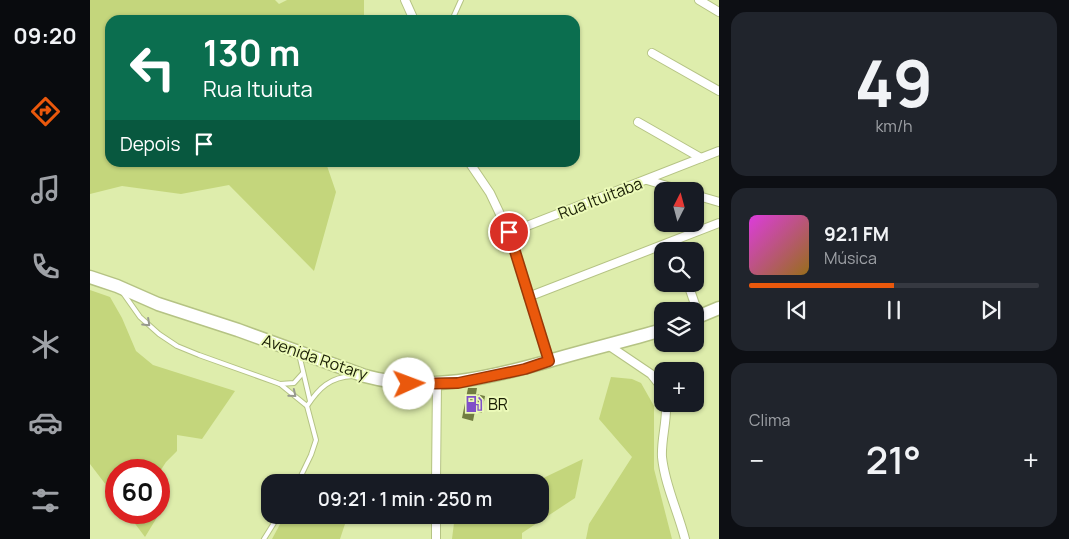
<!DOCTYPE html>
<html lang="pt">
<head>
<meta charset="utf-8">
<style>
	body { margin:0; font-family:Manrope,sans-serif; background:#20242c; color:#f1f3f6; height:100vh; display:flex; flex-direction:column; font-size:19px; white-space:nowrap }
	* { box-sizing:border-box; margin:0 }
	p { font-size:16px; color:#9ea1a6 }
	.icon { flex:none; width:28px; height:28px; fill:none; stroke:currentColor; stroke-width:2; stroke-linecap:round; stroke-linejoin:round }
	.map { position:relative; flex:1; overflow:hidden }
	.drawer { display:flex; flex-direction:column; gap:12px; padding:12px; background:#0d0f14; width:350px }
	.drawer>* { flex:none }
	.guide { position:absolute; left:15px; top:15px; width:475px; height:152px; border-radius:15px; box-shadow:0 1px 4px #0004; background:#0b6e4f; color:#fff; overflow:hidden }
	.needle { width:32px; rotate:6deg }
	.controls { position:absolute; left:564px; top:182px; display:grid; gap:10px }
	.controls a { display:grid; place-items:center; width:50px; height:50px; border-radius:10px; background:#171b24; box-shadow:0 1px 4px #0004; font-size:25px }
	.speed { position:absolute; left:15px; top:459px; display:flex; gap:10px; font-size:25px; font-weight:700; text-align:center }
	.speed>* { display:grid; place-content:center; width:65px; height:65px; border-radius:50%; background:#171b24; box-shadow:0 1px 4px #0004; line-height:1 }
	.speed .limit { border:8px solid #d22; background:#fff; color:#111 }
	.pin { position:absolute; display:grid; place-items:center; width:42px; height:42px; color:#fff; margin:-21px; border:2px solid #fff; border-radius:50%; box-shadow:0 1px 5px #0007 }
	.me { position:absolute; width:55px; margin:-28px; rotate:88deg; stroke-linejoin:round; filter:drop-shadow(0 0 4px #0008) }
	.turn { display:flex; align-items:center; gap:18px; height:105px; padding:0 15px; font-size:22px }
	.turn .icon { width:65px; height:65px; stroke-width:2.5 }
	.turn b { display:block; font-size:35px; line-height:42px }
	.then { display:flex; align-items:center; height:48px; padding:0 15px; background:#0003; gap:10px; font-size:19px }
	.big { font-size:38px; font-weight:600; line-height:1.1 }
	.drawer .tile { flex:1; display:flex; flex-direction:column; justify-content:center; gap:8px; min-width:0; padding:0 18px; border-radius:15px; background:#20242c }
	.drawer .dial { align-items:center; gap:0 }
	.dial b { font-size:65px; line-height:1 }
	.song { display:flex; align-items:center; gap:15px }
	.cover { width:60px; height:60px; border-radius:8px; background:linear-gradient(135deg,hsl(300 70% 55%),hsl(40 70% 35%)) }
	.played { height:5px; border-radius:2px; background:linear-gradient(90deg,#ea580c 50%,#363941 50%) }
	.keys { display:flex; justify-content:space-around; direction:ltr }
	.heat { display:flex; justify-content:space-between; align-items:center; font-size:28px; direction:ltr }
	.trip { position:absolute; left:171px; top:474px; width:288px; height:50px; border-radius:15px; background:#171b24; box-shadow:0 1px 4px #0004; font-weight:600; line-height:50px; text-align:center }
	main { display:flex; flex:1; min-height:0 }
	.tab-bar { display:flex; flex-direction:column; width:90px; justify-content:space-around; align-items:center; background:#090b0e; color:#9ea1a6 }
	.tab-bar .icon { width:35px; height:35px }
	.tab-bar .on { color:#ea580c }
	.tab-bar b { font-size:22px; color:#f1f3f6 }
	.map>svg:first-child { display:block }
</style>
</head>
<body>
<main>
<nav class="tab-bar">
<b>09:20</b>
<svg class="icon on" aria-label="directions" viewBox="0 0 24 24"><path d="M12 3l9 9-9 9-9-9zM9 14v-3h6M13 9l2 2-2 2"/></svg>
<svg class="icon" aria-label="music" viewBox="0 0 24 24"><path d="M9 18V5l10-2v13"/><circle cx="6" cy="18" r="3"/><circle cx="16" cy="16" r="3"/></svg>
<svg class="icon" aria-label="phone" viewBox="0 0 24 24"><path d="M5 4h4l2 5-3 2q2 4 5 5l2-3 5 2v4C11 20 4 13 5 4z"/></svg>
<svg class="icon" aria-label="climate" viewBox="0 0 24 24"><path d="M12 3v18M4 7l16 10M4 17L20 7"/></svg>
<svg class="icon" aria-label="car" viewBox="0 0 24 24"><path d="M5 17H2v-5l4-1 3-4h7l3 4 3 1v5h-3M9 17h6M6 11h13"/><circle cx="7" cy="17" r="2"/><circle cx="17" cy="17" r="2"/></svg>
<svg class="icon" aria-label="filters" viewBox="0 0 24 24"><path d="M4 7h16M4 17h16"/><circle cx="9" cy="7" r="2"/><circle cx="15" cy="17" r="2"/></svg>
</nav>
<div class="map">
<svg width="629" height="539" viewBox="0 0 629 539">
	<rect width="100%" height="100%" fill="#deedac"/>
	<g fill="#c4d67c">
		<polygon points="0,0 185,0 189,4 197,0 274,0 274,20 20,20 20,162 236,163 246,192 224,271 139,185 91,194 32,186 0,194"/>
		<polygon points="0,290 20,297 32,318 46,351 63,365 145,391 112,439 87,435 87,451 76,462 69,473 69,470 26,470 26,498 0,464"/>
		<polygon points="521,377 542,379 551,383 564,406 564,469 582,539 496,539 499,524 542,457 509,419"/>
		<polygon points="493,459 485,498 432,533 432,539 362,539 365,515 450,515 450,482 445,482"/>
		<polygon points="69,485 77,501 55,537 37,513 69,512"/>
		<polygon points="195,515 258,515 250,539 182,539"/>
	</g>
	<polygon fill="#717d41" points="378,388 387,388 386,394 395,396 392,413 385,411 383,421 372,418"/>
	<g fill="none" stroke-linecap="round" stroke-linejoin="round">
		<g stroke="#b5c384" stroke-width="6">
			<g id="lane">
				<polyline points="362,20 371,0"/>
				<polyline points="33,293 50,317 69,334 87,346 109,355 190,384 217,406 226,440 221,455 208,482"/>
				<polyline points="209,354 220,401"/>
				<polyline points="190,384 204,383 213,373"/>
				<path d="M217,406c12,-18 23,-29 46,-30"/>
				<polyline points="174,539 189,515"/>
			</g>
		</g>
		<g stroke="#b5c384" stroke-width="10">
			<g id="street">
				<polyline points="315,0 324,20"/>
				<polyline points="609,0 629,12"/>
				<polyline points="562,53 629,91"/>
				<polyline points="548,122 611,158"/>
				<polyline points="379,162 400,193 419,233 459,361"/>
				<polyline points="557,180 594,191"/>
				<polyline points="605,195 629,202"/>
				<polyline points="419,233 629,151"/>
				<polyline points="584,241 587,251"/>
				<polyline points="598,284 609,316"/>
				<polyline points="438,297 629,223"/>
				<polyline points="518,345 561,374 572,388"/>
				<path d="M576,404c1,18 -5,36 -4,53 3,29 16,54 23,82"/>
				<polyline points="346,482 347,382"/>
				<polyline points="346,539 346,515"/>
			</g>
		</g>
		<g stroke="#b5c384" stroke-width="15">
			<g id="primary">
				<path d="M0,277l27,9 41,18 80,26 127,46c62,17 124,2 184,-15 37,-11 76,-20 113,-31"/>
				<polyline points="605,318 629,308"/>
			</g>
		</g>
		<use href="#lane" stroke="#fff" stroke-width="4"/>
		<use href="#street" stroke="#fff" stroke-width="8"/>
		<use href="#primary" stroke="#fff" stroke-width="12"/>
	</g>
	<defs><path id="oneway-chevron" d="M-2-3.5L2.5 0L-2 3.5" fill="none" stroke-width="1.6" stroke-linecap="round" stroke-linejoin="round" transform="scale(1.25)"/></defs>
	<g stroke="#97998e">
		<use href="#oneway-chevron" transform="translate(57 323) rotate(43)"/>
		<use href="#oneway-chevron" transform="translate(203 394) rotate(39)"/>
	</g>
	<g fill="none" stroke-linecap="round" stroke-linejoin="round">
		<g stroke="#983908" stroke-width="12">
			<polyline id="route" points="319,384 368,383 435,369 459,361 419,232"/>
		</g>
		<use href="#route" stroke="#ea580c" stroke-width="9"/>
	</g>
	<defs>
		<g id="fuel-bare" transform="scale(1.35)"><path d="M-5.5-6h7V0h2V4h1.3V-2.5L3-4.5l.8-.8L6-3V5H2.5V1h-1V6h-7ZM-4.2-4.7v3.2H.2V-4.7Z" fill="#7f50c8" stroke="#ecfab9" stroke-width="2.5" paint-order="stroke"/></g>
	</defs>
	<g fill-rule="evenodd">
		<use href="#fuel-bare" x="384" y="404"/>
	</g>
	<g text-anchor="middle" stroke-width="4" stroke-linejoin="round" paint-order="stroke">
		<g font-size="16" fill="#181d04" stroke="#ecfab9">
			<text transform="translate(510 198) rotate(-21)" y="6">Rua Ituitaba</text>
			<text transform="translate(225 357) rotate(19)" y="6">Avenida Rotary</text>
		</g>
		<g font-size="16" fill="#181d04" stroke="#ecfab9" text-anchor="start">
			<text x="398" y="410">BR</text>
		</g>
	</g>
</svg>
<div class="controls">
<a><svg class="needle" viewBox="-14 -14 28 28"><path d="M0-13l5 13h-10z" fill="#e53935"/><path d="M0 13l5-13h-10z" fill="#9ea1a6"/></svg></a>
<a><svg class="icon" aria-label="search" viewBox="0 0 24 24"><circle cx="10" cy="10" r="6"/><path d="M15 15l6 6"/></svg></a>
<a><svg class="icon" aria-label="layers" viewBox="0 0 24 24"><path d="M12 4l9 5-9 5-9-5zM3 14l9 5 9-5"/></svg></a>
<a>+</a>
</div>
<div class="speed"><div class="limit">60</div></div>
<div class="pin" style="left:419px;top:232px;background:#d93025"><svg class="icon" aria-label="arrive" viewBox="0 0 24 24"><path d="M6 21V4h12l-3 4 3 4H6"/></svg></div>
<svg class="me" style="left:319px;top:384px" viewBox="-20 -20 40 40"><circle r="19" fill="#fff"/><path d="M0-13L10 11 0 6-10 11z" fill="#ea580c"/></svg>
<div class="trip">09:21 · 1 min · 250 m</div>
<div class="guide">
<div class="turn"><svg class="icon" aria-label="left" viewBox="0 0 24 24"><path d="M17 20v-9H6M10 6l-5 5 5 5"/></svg><div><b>130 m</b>Rua Ituiuta</div></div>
<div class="then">Depois<svg class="icon" aria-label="arrive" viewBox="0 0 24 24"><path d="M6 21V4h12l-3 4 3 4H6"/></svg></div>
</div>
</div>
<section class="drawer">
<div class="tile dial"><b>49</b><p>km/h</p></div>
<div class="tile">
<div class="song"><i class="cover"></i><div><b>92.1 FM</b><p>Música</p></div></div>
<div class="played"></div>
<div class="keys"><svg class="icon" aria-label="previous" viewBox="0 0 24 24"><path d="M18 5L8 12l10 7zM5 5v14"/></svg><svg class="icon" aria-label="pause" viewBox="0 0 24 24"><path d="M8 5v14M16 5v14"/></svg><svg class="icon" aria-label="next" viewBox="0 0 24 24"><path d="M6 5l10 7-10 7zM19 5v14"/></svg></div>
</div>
<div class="tile"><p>Clima</p>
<div class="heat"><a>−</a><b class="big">21°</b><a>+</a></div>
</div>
</section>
</main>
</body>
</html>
